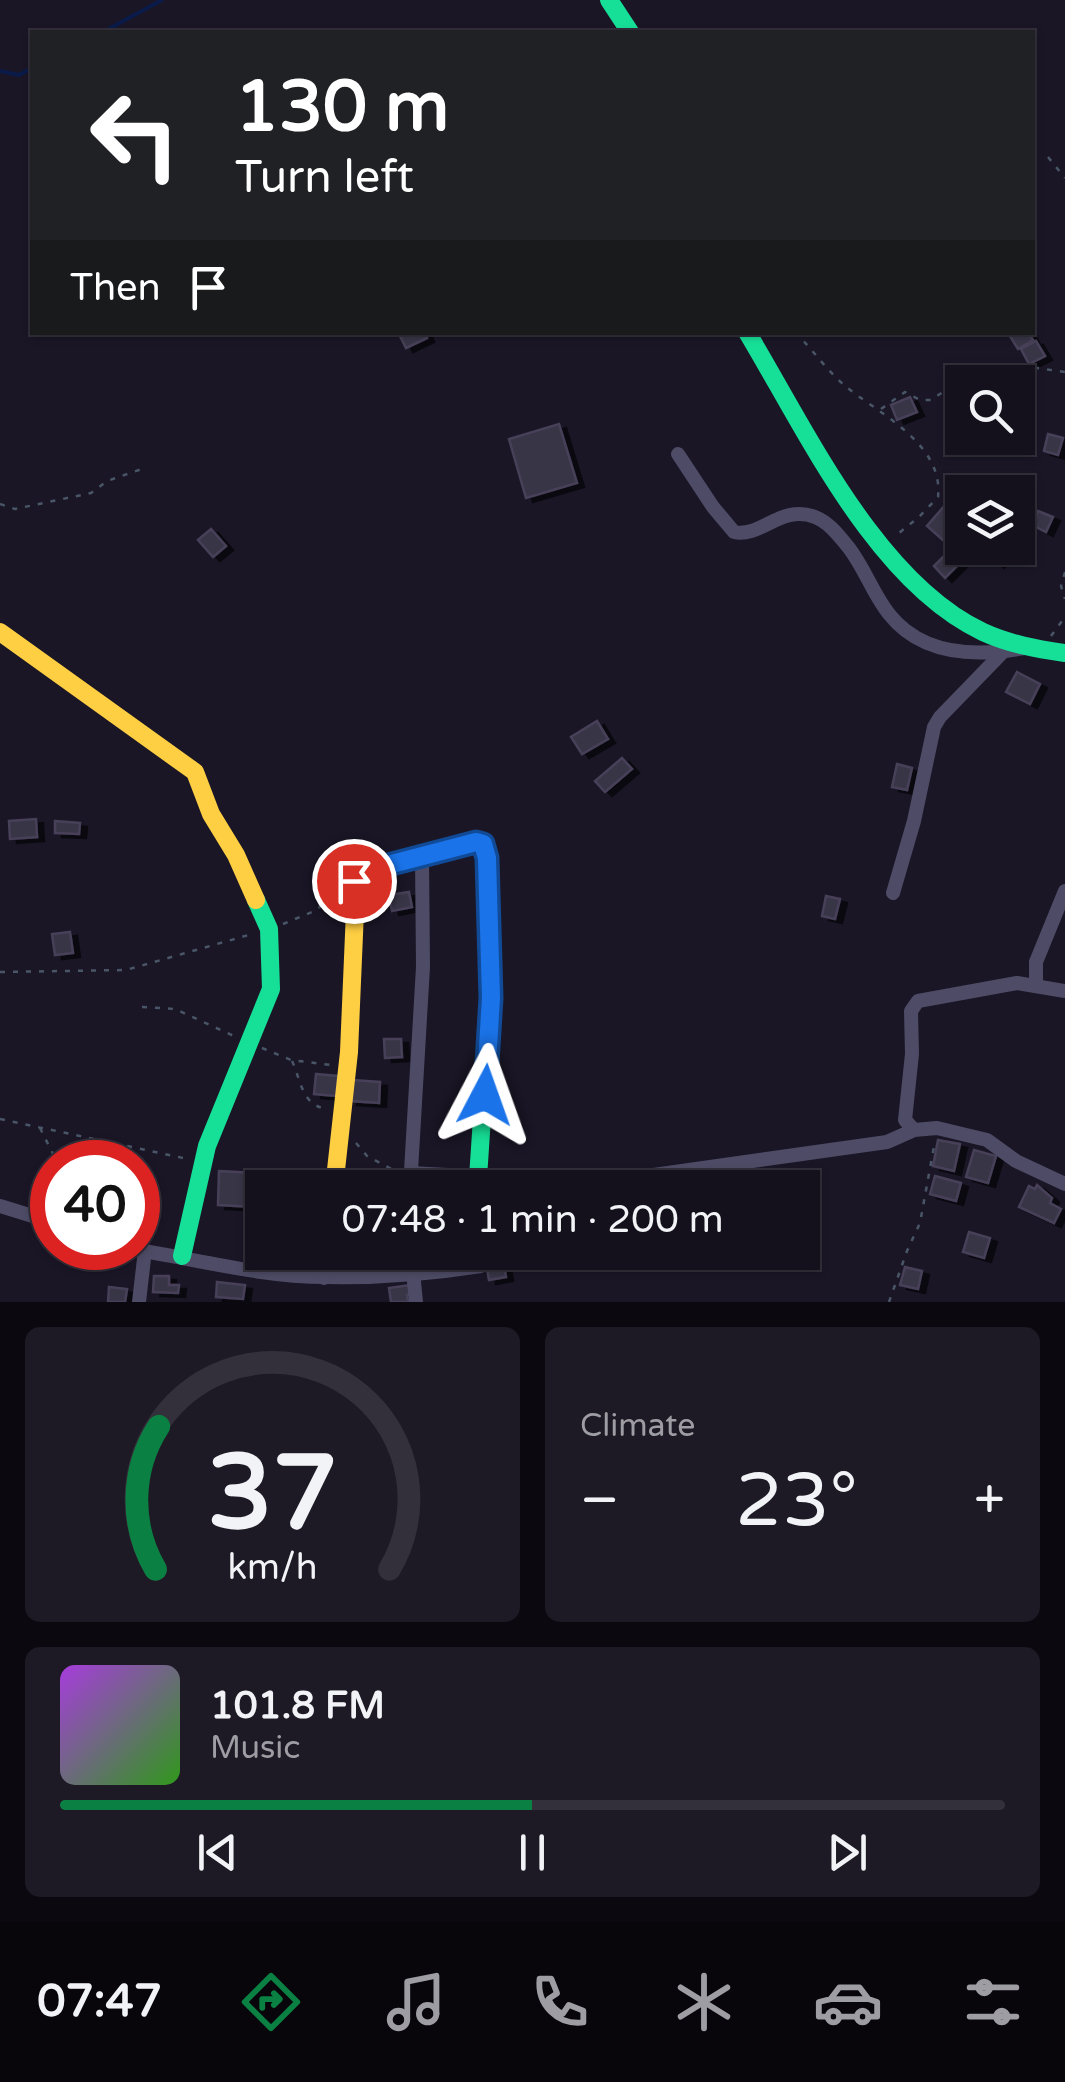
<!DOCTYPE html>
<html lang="en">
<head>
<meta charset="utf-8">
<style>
	body { margin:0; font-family:"Varela Round",sans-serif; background:#1d1925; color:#f1f3f6; height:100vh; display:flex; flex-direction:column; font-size:38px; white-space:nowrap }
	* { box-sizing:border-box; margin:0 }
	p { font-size:32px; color:#9d9da3 }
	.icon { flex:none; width:55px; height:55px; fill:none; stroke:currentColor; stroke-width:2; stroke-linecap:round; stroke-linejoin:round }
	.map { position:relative; height:1302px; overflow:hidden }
	.drawer { display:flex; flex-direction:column; gap:25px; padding:25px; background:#0b090f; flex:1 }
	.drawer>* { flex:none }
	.guide { position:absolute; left:30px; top:30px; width:1005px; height:305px; border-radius:0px; box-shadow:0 2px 8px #0004,0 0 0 2px #33303b; background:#202124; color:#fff; overflow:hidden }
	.fabs { position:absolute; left:945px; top:365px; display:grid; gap:20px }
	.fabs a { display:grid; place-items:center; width:90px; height:90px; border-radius:0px; background:#14101c; box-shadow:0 2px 8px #0004,0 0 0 2px #33303b; font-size:50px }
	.speed { position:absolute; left:30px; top:1140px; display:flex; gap:20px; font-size:50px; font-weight:700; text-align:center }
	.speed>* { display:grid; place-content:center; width:130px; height:130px; border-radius:50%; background:#14101c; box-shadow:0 2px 8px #0004,0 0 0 2px #33303b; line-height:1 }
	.speed .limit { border:15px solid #d22; background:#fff; color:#111 }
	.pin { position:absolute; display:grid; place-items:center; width:85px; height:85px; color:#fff; margin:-42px; border:5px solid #fff; border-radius:50%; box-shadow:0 2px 10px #0007 }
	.me { position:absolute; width:110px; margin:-55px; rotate:4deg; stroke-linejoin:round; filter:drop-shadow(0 0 8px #0008) }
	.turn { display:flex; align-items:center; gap:35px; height:210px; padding:0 40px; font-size:45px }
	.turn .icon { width:130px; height:130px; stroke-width:2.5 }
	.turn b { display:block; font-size:70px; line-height:85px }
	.then { display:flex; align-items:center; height:95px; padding:0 40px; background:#0003; gap:20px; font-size:38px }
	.big { font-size:75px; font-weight:600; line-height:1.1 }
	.drawer .tile { flex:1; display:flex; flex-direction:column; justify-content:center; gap:15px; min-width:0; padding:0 35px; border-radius:15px; background:#1d1925 }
	.drawer .dial { align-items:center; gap:0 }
	.dial svg { height:260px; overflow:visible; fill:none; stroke:#33303b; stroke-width:7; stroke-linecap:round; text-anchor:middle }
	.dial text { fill:#f1f3f6; stroke:none }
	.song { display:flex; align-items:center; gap:30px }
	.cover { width:120px; height:120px; border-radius:15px; background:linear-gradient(135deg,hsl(280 70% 55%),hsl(110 70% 35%)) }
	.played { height:10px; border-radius:5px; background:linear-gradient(90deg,#0b8043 50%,#33303b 50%) }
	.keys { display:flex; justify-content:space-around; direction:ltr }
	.heat { display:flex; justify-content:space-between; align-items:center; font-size:55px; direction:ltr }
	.drawer .tiles { flex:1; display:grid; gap:25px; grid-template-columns:1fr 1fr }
	.tile:last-child { grid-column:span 2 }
	.trip { position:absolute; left:245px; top:1170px; width:575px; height:100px; border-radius:0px; background:#14101c; box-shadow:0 2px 8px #0004,0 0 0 2px #33303b; font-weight:600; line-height:100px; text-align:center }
	.tab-bar { display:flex; height:160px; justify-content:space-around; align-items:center; background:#08060b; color:#9d9da3 }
	.tab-bar .icon { width:70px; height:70px }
	.tab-bar .selected { color:#0b8043 }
	.tab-bar b { font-size:45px; color:#f1f3f6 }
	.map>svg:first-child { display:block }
</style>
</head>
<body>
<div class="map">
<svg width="1065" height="1302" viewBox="0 0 1065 1302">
	<defs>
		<filter id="shadow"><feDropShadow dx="7" dy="4" stdDeviation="0" flood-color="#0009"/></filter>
	</defs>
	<rect width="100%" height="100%" fill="#1a1626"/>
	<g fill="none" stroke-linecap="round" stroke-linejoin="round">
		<g stroke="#0a1b49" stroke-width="4">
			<polyline points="103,32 162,0"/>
			<polyline points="0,71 19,75 32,68"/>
		</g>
	</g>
	<g fill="#393447" stroke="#474158" stroke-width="2.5" filter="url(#shadow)">
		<polygon points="398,332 425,332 427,338 406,348"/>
		<polygon points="1028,332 1033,340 1018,349 1008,333"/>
		<polygon points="1036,341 1045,356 1029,364 1021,349"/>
		<polygon points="910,397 917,412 897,420 891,405"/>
		<polygon points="559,424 577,483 526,498 509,439"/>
		<polygon points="1048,434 1063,438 1058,455 1044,451"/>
		<polygon points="946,504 962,518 962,522 945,542 927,526"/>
		<polygon points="1038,511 1053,517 1046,532 1032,525"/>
		<polygon points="211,529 226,546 213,557 198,540"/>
		<polygon points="980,548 1004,548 1009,552 997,564"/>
		<polygon points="950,550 961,562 945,578 934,566"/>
		<polygon points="1017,672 1040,684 1030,704 1006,692"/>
		<polygon points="597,721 608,739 582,754 571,737"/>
		<polygon points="622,758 632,769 605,792 595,781"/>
		<polygon points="897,764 912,768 907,790 892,787"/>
		<polygon points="36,819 37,837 10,839 9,821"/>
		<polygon points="55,821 80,823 79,834 55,833"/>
		<polygon points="409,892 412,907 392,911 389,895"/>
		<polygon points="826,896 840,899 835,919 822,916"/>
		<polygon points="70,932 73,953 55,955 52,934"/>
		<polygon points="384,1039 401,1039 402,1057 385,1058"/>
		<polygon points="316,1074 338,1076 336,1096 314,1094"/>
		<polygon points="352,1080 380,1082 379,1103 350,1101"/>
		<polygon points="938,1140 960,1144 954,1171 933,1166"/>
		<polygon points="974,1150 996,1156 988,1183 966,1177"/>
		<polygon points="219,1171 258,1173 256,1207 218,1205"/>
		<polygon points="274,1174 305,1175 305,1188 273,1188"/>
		<polygon points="935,1176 961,1183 956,1201 930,1194"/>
		<polygon points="1037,1185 1052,1198 1050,1203 1061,1209 1054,1223 1019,1207 1029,1186 1035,1189"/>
		<polygon points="969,1232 990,1238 984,1258 963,1252"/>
		<polygon points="503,1258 506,1277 489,1280 486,1263"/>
		<polygon points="905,1267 922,1271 918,1289 900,1285"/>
		<polygon points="154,1276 169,1276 169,1285 179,1285 178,1293 153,1292"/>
		<polygon points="217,1282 245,1285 243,1299 216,1297"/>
		<polygon points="411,1285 413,1294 407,1295 408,1302 391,1302 389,1288"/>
		<polygon points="109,1287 127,1289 125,1302 108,1302"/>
	</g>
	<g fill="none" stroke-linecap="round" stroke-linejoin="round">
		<g stroke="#495667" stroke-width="2.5" stroke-dasharray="5 8" stroke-linecap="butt">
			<polyline points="1048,157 1065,178"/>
			<path d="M795,332c17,17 30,36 48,52 33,29 101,58 95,113l-19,20 -25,20"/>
			<polyline points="881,409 905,392 920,400 931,400 964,378 1002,377 1030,367 1065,372"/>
			<polyline points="0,504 15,509 91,493 107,481 142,469"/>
			<polyline points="1065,572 1061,586 1065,599"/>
			<polyline points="1051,636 1065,617"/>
			<polyline points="283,924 312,912 338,895"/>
			<polyline points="0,972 126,970 252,934"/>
			<polyline points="142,1007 175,1009 236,1037"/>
			<polyline points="262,1048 291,1060 331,1065"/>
			<path d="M292,1061c9,19 9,42 33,48"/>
			<polyline points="0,1119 188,1159"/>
			<polyline points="40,1128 57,1162"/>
			<polyline points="356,1143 367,1156 397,1172"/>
			<polyline points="889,1302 907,1251 920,1223 935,1141"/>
		</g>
		<g stroke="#4e4b66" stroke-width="14">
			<path d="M678,454l35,53 21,25c27,6 47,-28 81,-15 15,6 24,19 34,31 16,21 24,46 40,66 33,42 87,43 135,34"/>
			<polyline points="893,893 914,821 934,727 940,717 1003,652"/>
			<polyline points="1036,984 1036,962 1065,891"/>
			<polyline points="914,1130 905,1120 912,1054 911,1011 918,1001 1017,983 1065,991"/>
			<polyline points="410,1173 597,1183 887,1142 914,1130 937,1128 987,1140 1016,1161 1065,1184"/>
			<polyline points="410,1188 423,967 422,857"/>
			<polyline points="0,1206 52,1222"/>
			<path d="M126,1248c66,10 133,29 200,29 51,1 104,-3 155,-11"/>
			<polyline points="411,1252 416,1302"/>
			<polyline points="324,1278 326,1252"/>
			<polyline points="139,1302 145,1250"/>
		</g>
		<g stroke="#16e098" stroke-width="18">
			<polyline points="609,0 630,32"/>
			<path d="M747,332c59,98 129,250 236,300 26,12 54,17 82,21"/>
			<polyline points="478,1178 491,982"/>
			<polyline points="182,1256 207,1146 271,989 269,929 256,900"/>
		</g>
		<g stroke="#ffcf43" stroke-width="18">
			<polyline points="0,632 195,772 211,814 236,855 256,900"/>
			<polyline points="334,1188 349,1052 355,911 351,885 388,865 476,842 483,844 487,858 491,982"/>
		</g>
	</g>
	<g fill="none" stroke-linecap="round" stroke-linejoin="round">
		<g stroke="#114b97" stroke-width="25">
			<polyline id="route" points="354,881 388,865 476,842 483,844 487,858 491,998 485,1095"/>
		</g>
		<use href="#route" stroke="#1a73e8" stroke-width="18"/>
	</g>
</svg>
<div class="fabs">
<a><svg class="icon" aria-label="search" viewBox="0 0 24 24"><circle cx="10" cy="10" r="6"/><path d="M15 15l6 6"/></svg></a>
<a><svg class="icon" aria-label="layers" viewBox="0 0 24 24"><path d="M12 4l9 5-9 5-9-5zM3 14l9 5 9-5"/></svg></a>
</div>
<div class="speed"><div class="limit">40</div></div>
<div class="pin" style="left:354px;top:881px;background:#d93025"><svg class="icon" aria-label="arrive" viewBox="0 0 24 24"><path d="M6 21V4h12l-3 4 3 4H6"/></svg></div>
<svg class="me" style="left:485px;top:1095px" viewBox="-20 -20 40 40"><path d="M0-17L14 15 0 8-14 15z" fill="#1a73e8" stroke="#fff" stroke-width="4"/></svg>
<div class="trip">07:48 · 1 min · 200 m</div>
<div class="guide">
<div class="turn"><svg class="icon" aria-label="left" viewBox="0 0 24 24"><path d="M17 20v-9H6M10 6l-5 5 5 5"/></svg><div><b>130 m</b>Turn left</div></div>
<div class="then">Then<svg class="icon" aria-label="arrive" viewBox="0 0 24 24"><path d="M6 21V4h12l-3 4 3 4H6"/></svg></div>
</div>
</div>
<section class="drawer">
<div class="tiles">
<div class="tile dial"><svg viewBox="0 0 100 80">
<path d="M14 69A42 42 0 1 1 86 69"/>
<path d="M14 69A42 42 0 0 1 15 25" stroke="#0b8043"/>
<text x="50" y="56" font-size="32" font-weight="700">37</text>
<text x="50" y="72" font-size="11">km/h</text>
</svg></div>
<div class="tile"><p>Climate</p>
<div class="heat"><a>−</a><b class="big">23°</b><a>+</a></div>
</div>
<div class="tile">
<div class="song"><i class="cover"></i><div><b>101.8 FM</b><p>Music</p></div></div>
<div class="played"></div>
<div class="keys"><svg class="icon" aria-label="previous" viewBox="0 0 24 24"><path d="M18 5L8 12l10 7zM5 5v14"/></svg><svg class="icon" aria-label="pause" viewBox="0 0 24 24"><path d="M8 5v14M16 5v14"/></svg><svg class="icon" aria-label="next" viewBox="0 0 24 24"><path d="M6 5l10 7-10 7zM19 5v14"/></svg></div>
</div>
</div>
</section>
<nav class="tab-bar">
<b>07:47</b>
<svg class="icon selected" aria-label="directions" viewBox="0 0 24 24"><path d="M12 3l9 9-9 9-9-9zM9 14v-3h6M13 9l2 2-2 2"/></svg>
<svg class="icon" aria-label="music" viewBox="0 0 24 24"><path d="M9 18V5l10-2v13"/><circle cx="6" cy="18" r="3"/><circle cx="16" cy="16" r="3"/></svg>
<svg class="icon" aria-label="phone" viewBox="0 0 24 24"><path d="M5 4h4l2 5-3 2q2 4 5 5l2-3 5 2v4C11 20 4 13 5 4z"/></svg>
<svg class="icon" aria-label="climate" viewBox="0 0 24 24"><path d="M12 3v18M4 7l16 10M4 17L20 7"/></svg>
<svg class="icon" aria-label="car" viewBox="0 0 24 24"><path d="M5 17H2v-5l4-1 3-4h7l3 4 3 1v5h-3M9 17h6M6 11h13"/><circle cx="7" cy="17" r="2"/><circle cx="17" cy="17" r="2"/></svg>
<svg class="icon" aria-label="filters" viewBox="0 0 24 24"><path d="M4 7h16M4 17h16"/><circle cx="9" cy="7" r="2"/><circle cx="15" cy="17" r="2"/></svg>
</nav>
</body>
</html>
